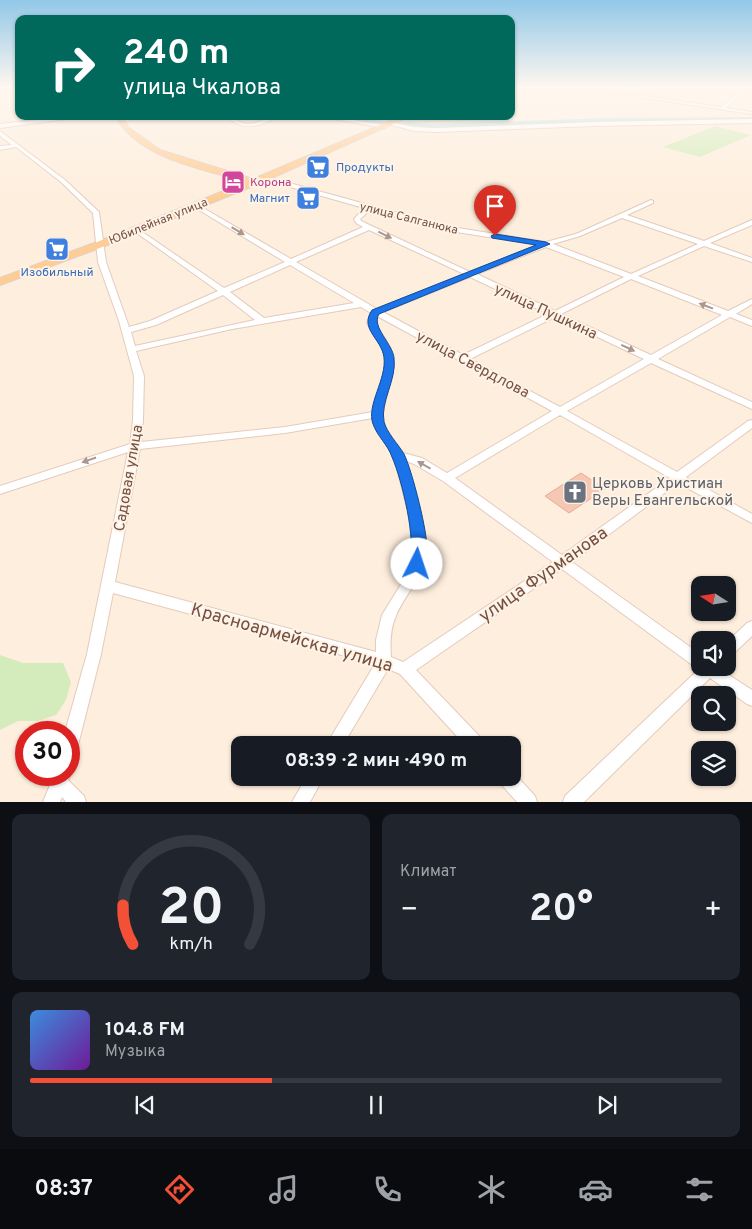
<!DOCTYPE html>
<html lang="ru">
<head>
<meta charset="utf-8">
<style>
	body { margin:0; font-family:Overpass,sans-serif; background:#20242c; color:#f1f3f6; height:100vh; display:flex; flex-direction:column; font-size:19px; white-space:nowrap }
	* { box-sizing:border-box; margin:0 }
	p { font-size:16px; color:#9ea1a6 }
	.icon { flex:none; width:28px; height:28px; fill:none; stroke:currentColor; stroke-width:2; stroke-linecap:round; stroke-linejoin:round }
	.map { position:relative; height:802px; overflow:hidden }
	.sheet { display:flex; flex-direction:column; gap:12px; padding:12px; background:#0d0f14; flex:1 }
	.sheet>* { flex:none }
	.hud { position:absolute; left:15px; top:15px; width:500px; height:105px; border-radius:10px; box-shadow:0 1px 4px #0004; background:#00695c; color:#fff; overflow:hidden }
	.needle { width:32px; rotate:282deg }
	.buttons { position:absolute; left:691px; top:576px; display:grid; gap:10px }
	.buttons a { display:grid; place-items:center; width:45px; height:45px; border-radius:10px; background:#171b24; box-shadow:0 1px 4px #0004; font-size:25px }
	.speed { position:absolute; left:15px; top:721px; display:flex; gap:10px; font-size:25px; font-weight:700; text-align:center }
	.speed>* { display:grid; place-content:center; width:65px; height:65px; border-radius:50%; background:#171b24; box-shadow:0 1px 4px #0004; line-height:1 }
	.speed .limit { border:8px solid #d22; background:#fff; color:#111 }
	.pin { position:absolute; display:grid; place-items:center; width:42px; height:42px; color:#fff; margin:-51px -21px; border-radius:50% 50% 50% 0; rotate:-45deg; box-shadow:0 0 5px #0007 }
	.pin .icon { rotate:45deg }
	.me { position:absolute; width:55px; margin:-28px; rotate:4deg; stroke-linejoin:round; filter:drop-shadow(0 0 4px #0008) }
	.turn { display:flex; align-items:center; gap:18px; height:105px; padding:0 25px; font-size:22px }
	.turn .icon { width:65px; height:65px; stroke-width:2.5 }
	.turn b { display:block; font-size:35px; line-height:42px }
	.big { font-size:38px; font-weight:700; line-height:1.1 }
	.sheet .tile { flex:1; display:flex; flex-direction:column; justify-content:center; gap:8px; min-width:0; padding:0 18px; border-radius:10px; background:#20242c }
	.sheet .dial { align-items:center; gap:0 }
	.dial svg { height:130px; overflow:visible; fill:none; stroke:#363941; stroke-width:7; stroke-linecap:round; text-anchor:middle }
	.dial text { fill:#f1f3f6; stroke:none }
	.song { display:flex; align-items:center; gap:15px }
	.cover { width:60px; height:60px; border-radius:8px; background:linear-gradient(135deg,hsl(210 70% 55%),hsl(280 70% 35%)) }
	.played { height:5px; border-radius:2px; background:linear-gradient(90deg,#f44f37 35%,#363941 35%) }
	.keys { display:flex; justify-content:space-around; direction:ltr }
	.heat { display:flex; justify-content:space-between; align-items:center; font-size:28px; direction:ltr }
	.sheet .tiles { flex:1; display:grid; gap:12px; grid-template-columns:1fr 1fr }
	.tile:last-child { grid-column:span 2 }
	.trip { position:absolute; left:231px; top:736px; width:290px; height:50px; border-radius:10px; background:#171b24; box-shadow:0 1px 4px #0004; font-weight:700; line-height:50px; text-align:center }
	.tab-bar { display:flex; height:80px; justify-content:space-around; align-items:center; background:#090b0e; color:#9ea1a6 }
	.tab-bar .icon { width:35px; height:35px }
	.tab-bar .current { color:#f44f37 }
	.tab-bar b { font-size:22px; color:#f1f3f6 }
	.map>svg:first-child { display:block }
</style>
</head>
<body>
<div class="map">
<svg width="752" height="802" viewBox="0 0 752 802">
	<rect width="100%" height="100%" fill="#feeedd"/>
	<g fill="#d4ecbb">
		<polygon points="715,126 751,135 700,157 663,147"/>
		<polygon points="0,655 23,663 63,663 71,682 66,700 56,715 37,721 18,721 0,730"/>
	</g>
	<g fill="none" stroke-linecap="round" stroke-linejoin="round">
		<g fill="#b1e6e9" fill-rule="evenodd">
			<polygon points="339,116 355,116 386,122 383,124"/>
			<polygon points="752,117 752,121 610,122 429,128 403,124 406,122 429,124 610,118"/>
		</g>
	</g>
	<polygon fill="#f6c7b2" stroke="#eaab92" points="581,473 605,489 569,513 545,496"/>
	<g fill="none" stroke-linecap="round" stroke-linejoin="round">
		<g stroke="#e4cbbc" stroke-width="2">
			<g id="minor">
				<polygon points="573,87 581,87 721,107 746,87 750,87 726,108 752,112 752,114"/>
				<polygon points="72,116 89,116 0,128 0,124"/>
				<path d="M226,116c8,0 13,8 22,8 11,0 20,-8 31,-8 -18,11 -37,16 -53,0z"/>
				<polygon points="316,116 330,116 388,126 385,128"/>
				<polygon points="365,116 380,116 400,120 398,121"/>
				<polygon points="752,119 752,123 594,126 436,132 414,131 388,124 391,122 414,127 436,128 594,122"/>
				<path d="M0,131l65,49 34,32 7,50 23,65 21,-6 68,-30 -84,-60v-2h4l86,59 61,-26 -91,-55v-2h4l93,54 72,-32 -7,-4 -2,-4 10,-11 -102,-29v-2l2,-1 181,50 101,16 30,-8 75,-34 2,1v2l-26,12 77,26 48,-21v5l-42,18 42,15v4l-48,-16 -66,30 90,35 24,-12v5l-16,10 16,6v6l-22,-9 -72,42 94,43v7l-101,-46 -84,48 110,61 71,-51 4,-1v8l-66,49 66,37v9l-74,-40 -106,79 128,92v14h18l34,22v16l-5,-2 -37,-26 -126,124h-21l2,-6 135,-128 -5,-1 -133,-98 -146,101 66,69 2,6h-19l-65,-71 -12,-5 -45,76h-17l49,-81 -262,-71 -12,61 -24,95 -2,6 -6,2v-25h-4l22,-78 41,-202 -128,42v-8l130,-42 3,-24 1,-44 -15,-55 -21,-59 -5,-49 -32,-31 -45,-35 -16,3v-4l12,-1 -12,-9zM370,210l74,20 94,15 -68,27 -109,-51 -1,-2zM622,218l76,26 -67,30 -78,-30 27,-8zM369,230l95,44 -87,35 -81,-47zM546,247l78,30 -69,34 -78,-37zM290,265l64,38 -90,15 -34,-26zM470,277l78,37 -85,41 -80,-43zM631,279l91,36 -71,40 -90,-41zM223,295l32,25 -120,26 -4,-14 25,-7zM361,307l10,6 -4,10c5,8 10,15 14,23 10,20 -3,47 -8,66l-88,15 -144,15 2,-22 1,-44 -8,-25 96,-22zM377,316l175,95 -105,62 -25,-15 -19,-5c-7,-11 -19,-23 -20,-36 -1,-7 3,-16 4,-23 10,-37 9,-39 -12,-71zM555,317l89,42 -84,48 -90,-48zM560,415l110,63 -108,77 -107,-77zM373,418l1,6 20,32 17,68 3,30 -6,19 -26,42 -6,25v12l-261,-70 25,-133 145,-16zM406,461l8,3 29,17 110,81 -150,100 -12,-5c-1,-13 -1,-28 5,-41 8,-21 27,-37 30,-61 3,-23 -14,-70 -20,-94z"/>
				<polygon points="752,621 752,636 733,654 728,656 728,641 747,623"/>
				<polygon points="69,771 70,775 68,780 84,796 86,802 66,802 62,797 60,802 43,802 54,775 69,775"/>
				<polygon points="513,772 535,796 537,802 517,802 501,784 499,778 512,778"/>
				<polygon points="306,778 323,778 310,802 292,802"/>
			</g>
		</g>
		<g stroke="#dbd2ce" stroke-width="2">
			<path id="major" d="M115,116h7l6,11 32,23 93,29 149,-63h9l-153,68 -153,62 -105,39v-7l97,-36 149,-60c-45,-14 -107,-23 -131,-66z"/>
		</g>
		<use href="#minor" fill="#fff" fill-rule="evenodd"/>
		<use href="#major" fill="#ffcd93" fill-rule="evenodd"/>
	</g>
	<defs><path id="oneway-solid" d="M-6-.8H1V-3.2L6.5 0L1 3.2V.8H-6Z" transform="scale(1.25)"/></defs>
	<g fill="#ac978f">
		<use href="#oneway-solid" transform="translate(238 231) rotate(31)"/>
		<use href="#oneway-solid" transform="translate(385 235) rotate(26)"/>
		<use href="#oneway-solid" transform="translate(706 306) rotate(-159)"/>
		<use href="#oneway-solid" transform="translate(628 348) rotate(25)"/>
		<use href="#oneway-solid" transform="translate(89 460) rotate(161)"/>
		<use href="#oneway-solid" transform="translate(424 465) rotate(-151)"/>
	</g>
	<linearGradient id="sky" x2="0" y2="1"><stop stop-color="#92c8e8"/><stop offset="0.44" stop-color="#fff7f0"/><stop offset="1" stop-color="#fff7f0" stop-opacity="0"/></linearGradient>
	<rect width="752" height="199" fill="url(#sky)"/>
	<path fill="#1a73e8" stroke="#114b97" d="M495,234l51,8 4,2 -171,70c-8,13 14,30 15,44 3,22 -14,43 -10,64 3,11 14,22 20,32 8,16 25,82 23,100 0,5 -3,10 -5,14l-5,2 -5,-2 -3,-4c8,-23 -7,-84 -17,-107 -4,-12 -15,-21 -19,-33 -7,-19 14,-45 11,-67 -3,-19 -25,-28 -12,-47l164,-65 -44,-7 -1,-2z"/>
	<defs>
		<g id="supermarket-square" transform="scale(1.25)"><rect x="-9" y="-9" width="18" height="18" rx="4" fill="#3f7fe0" stroke="#fff3e5"/><path d="M-6-5.5h2.5l.6 2H6L4.5 2H-2.5L-4.4-4H-6ZM-1.5 3.2a1.3 1.3 0 1 0 .1 0ZM3 3.2a1.3 1.3 0 1 0 .1 0Z" fill="#fff"/></g>
		<g id="hotel-square" transform="scale(1.25)"><rect x="-9" y="-9" width="18" height="18" rx="4" fill="#d1479c" stroke="#fff3e5"/><path d="M-6-4.5h1.5V1H6V5H4.5V3h-9V5H-6ZM-4 0a1.8 1.8 0 1 1 3.6 0ZM.5 0V-2.5h3Q6-2.5 6 0Z" fill="#fff"/></g>
		<g id="church-square" transform="scale(1.25)"><rect x="-9" y="-9" width="18" height="18" rx="4" fill="#6b7280" stroke="#fff3e5"/><path d="M-1.2-6h2.4v3.5h3.3v2.4h-3.3V6h-2.4V-.1h-3.3v-2.4h3.3Z" fill="#fff"/></g>
	</defs>
	<g fill-rule="evenodd">
		<use href="#supermarket-square" x="318" y="167"/>
		<use href="#hotel-square" x="233" y="182"/>
		<use href="#supermarket-square" x="308" y="198"/>
		<use href="#supermarket-square" x="57" y="249"/>
		<use href="#church-square" x="575" y="492"/>
	</g>
	<g text-anchor="middle" stroke-width="4" stroke-linejoin="round" paint-order="stroke">
		<g font-size="12" fill="#366cbe" stroke="#fff3e5" text-anchor="start">
			<text x="336" y="171">Продукты</text>
			<text x="290" y="202" text-anchor="end">Магнит</text>
			<text x="57" y="276" text-anchor="middle">Изобильный</text>
		</g>
		<g font-size="12" fill="#b23c85" stroke="#fff3e5" text-anchor="start">
			<text x="250" y="186">Корона</text>
		</g>
		<g font-size="12" fill="#755144" stroke="#fff3e5">
			<text transform="translate(409 218) rotate(14)" y="4">улица Салганюка</text>
			<text transform="translate(158 221) rotate(-22)" y="4">Юбилейная улица</text>
		</g>
		<g font-size="15" fill="#755144" stroke="#fff3e5">
			<text transform="translate(546 311) rotate(25)" y="5">улица Пушкина</text>
			<text transform="translate(473 364) rotate(28)" y="5">улица Свердлова</text>
			<text transform="translate(128 478) rotate(-80)" y="5">Садовая улица</text>
		</g>
		<g font-size="15" fill="#5b616d" stroke="#fff3e5" text-anchor="start">
			<text x="592" y="488">Церковь Христиан<tspan x="592" dy="17">Веры Евангельской</tspan></text>
		</g>
		<g font-size="18" fill="#755144" stroke="#fff3e5">
			<text transform="translate(543 574) rotate(-35)" y="6">улица Фурманова</text>
			<text transform="translate(292 637) rotate(16)" y="6">Красноармейская улица</text>
		</g>
	</g>
</svg>
<div class="buttons">
<a><svg class="needle" viewBox="-14 -14 28 28"><path d="M0-13l5 13h-10z" fill="#e53935"/><path d="M0 13l5-13h-10z" fill="#9ea1a6"/></svg></a>
<a><svg class="icon" aria-label="sound" viewBox="0 0 24 24"><path d="M4 9h4l5-4v14l-5-4H4zM17 9q2 3 0 6"/></svg></a>
<a><svg class="icon" aria-label="search" viewBox="0 0 24 24"><circle cx="10" cy="10" r="6"/><path d="M15 15l6 6"/></svg></a>
<a><svg class="icon" aria-label="layers" viewBox="0 0 24 24"><path d="M12 4l9 5-9 5-9-5zM3 14l9 5 9-5"/></svg></a>
</div>
<div class="speed"><div class="limit">30</div></div>
<div class="pin" style="left:495px;top:236px;background:#d93025"><svg class="icon" aria-label="arrive" viewBox="0 0 24 24"><path d="M6 21V4h12l-3 4 3 4H6"/></svg></div>
<svg class="me" style="left:417px;top:564px" viewBox="-20 -20 40 40"><circle r="19" fill="#fff"/><path d="M0-13L10 11 0 6-10 11z" fill="#1a73e8"/></svg>
<div class="trip">08:39 · 2 мин · 490 m</div>
<div class="hud">
<div class="turn"><svg class="icon" aria-label="right" viewBox="0 0 24 24"><path d="M7 20v-9h11M14 6l5 5-5 5"/></svg><div><b>240 m</b>улица Чкалова</div></div>
</div>
</div>
<section class="sheet">
<div class="tiles">
<div class="tile dial"><svg viewBox="0 0 100 80">
<path d="M14 69A42 42 0 1 1 86 69"/>
<path d="M14 69A42 42 0 0 1 8 45" stroke="#f44f37"/>
<text x="50" y="56" font-size="32" font-weight="700">20</text>
<text x="50" y="72" font-size="11">km/h</text>
</svg></div>
<div class="tile"><p>Климат</p>
<div class="heat"><a>−</a><b class="big">20°</b><a>+</a></div>
</div>
<div class="tile">
<div class="song"><i class="cover"></i><div><b>104.8 FM</b><p>Музыка</p></div></div>
<div class="played"></div>
<div class="keys"><svg class="icon" aria-label="previous" viewBox="0 0 24 24"><path d="M18 5L8 12l10 7zM5 5v14"/></svg><svg class="icon" aria-label="pause" viewBox="0 0 24 24"><path d="M8 5v14M16 5v14"/></svg><svg class="icon" aria-label="next" viewBox="0 0 24 24"><path d="M6 5l10 7-10 7zM19 5v14"/></svg></div>
</div>
</div>
</section>
<nav class="tab-bar">
<b>08:37</b>
<svg class="icon current" aria-label="directions" viewBox="0 0 24 24"><path d="M12 3l9 9-9 9-9-9zM9 14v-3h6M13 9l2 2-2 2"/></svg>
<svg class="icon" aria-label="music" viewBox="0 0 24 24"><path d="M9 18V5l10-2v13"/><circle cx="6" cy="18" r="3"/><circle cx="16" cy="16" r="3"/></svg>
<svg class="icon" aria-label="phone" viewBox="0 0 24 24"><path d="M5 4h4l2 5-3 2q2 4 5 5l2-3 5 2v4C11 20 4 13 5 4z"/></svg>
<svg class="icon" aria-label="climate" viewBox="0 0 24 24"><path d="M12 3v18M4 7l16 10M4 17L20 7"/></svg>
<svg class="icon" aria-label="car" viewBox="0 0 24 24"><path d="M5 17H2v-5l4-1 3-4h7l3 4 3 1v5h-3M9 17h6M6 11h13"/><circle cx="7" cy="17" r="2"/><circle cx="17" cy="17" r="2"/></svg>
<svg class="icon" aria-label="filters" viewBox="0 0 24 24"><path d="M4 7h16M4 17h16"/><circle cx="9" cy="7" r="2"/><circle cx="15" cy="17" r="2"/></svg>
</nav>
</body>
</html>
